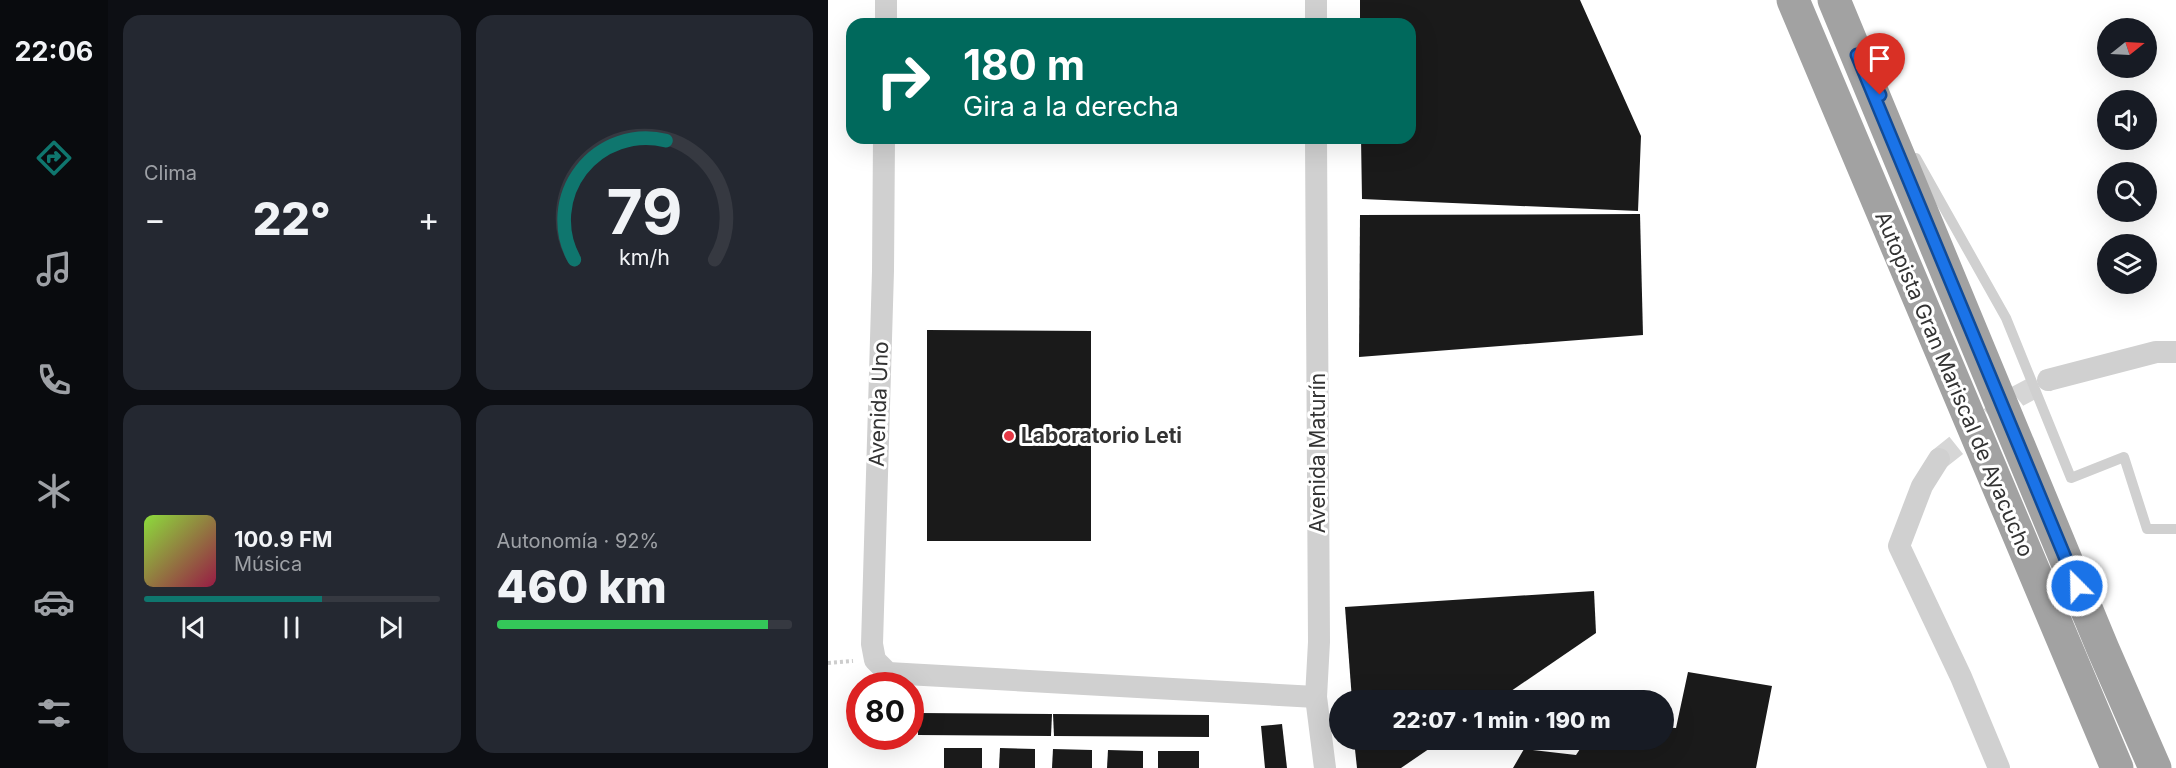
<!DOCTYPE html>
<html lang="es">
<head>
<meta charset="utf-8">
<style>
	body { margin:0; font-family:Inter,sans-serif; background:#242831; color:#f1f3f6; height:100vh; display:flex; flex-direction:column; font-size:22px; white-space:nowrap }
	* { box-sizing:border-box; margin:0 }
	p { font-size:20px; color:#9ea1a6 }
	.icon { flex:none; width:33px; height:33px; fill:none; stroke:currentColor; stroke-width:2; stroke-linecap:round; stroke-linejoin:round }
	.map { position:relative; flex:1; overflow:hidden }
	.sheet { display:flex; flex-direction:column; gap:15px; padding:15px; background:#0d0f14; width:720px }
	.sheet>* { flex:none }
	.guide { position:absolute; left:18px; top:18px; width:570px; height:126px; border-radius:18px; box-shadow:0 6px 24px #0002; background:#00695c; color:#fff; overflow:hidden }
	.needle { width:39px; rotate:72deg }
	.tools { position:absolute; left:1269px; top:18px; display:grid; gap:12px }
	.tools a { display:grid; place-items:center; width:60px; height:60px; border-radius:50%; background:#171b24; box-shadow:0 6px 24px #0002; font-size:30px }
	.speed { position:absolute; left:18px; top:672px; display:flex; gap:12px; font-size:30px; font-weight:700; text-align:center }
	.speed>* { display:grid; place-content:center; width:78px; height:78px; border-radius:50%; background:#171b24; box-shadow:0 6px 24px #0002; line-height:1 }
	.speed .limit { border:9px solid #d22; background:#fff; color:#111 }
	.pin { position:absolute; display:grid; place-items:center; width:51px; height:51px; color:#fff; margin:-62px -26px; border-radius:50% 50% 50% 0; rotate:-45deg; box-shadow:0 0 6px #0007 }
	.pin .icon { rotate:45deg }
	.me { position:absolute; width:66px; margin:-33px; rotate:337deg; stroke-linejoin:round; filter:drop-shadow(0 0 4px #0008) }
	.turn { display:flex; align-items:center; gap:21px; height:126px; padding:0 18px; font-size:27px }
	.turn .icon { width:78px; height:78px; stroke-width:2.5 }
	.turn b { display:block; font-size:42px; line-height:51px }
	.big { font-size:45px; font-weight:800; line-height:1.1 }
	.sheet .tile { flex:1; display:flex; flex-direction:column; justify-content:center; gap:9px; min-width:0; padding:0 21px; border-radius:18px; background:#242831 }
	.sheet .dial { align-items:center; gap:0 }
	.dial svg { height:156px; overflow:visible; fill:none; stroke:#363941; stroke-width:7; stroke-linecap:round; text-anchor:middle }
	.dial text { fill:#f1f3f6; stroke:none }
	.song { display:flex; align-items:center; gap:18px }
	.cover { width:72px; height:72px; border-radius:9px; background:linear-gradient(135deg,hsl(90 70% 55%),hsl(340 70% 35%)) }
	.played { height:6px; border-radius:3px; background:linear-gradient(90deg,#0f766e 60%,#363941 60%) }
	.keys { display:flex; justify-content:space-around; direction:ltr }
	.heat { display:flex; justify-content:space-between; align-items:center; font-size:33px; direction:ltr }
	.charge { height:9px; border-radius:4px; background:linear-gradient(90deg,#34c759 92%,#363941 0) }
	.sheet .tiles { flex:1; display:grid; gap:15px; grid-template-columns:repeat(2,1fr) }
	.trip { position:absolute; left:501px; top:690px; width:345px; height:60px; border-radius:30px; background:#171b24; box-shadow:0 6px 24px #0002; font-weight:800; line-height:60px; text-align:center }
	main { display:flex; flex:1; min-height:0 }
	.tabs { display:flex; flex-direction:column; width:108px; justify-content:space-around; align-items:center; background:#090b0e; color:#9ea1a6 }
	.tabs .icon { width:42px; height:42px }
	.tabs .active { color:#0f766e }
	.tabs b { font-size:27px; color:#f1f3f6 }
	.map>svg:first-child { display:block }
</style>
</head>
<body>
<main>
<nav class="tabs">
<b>22:06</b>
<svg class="icon active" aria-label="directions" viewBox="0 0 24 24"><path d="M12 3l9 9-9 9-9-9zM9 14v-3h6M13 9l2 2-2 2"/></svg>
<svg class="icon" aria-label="music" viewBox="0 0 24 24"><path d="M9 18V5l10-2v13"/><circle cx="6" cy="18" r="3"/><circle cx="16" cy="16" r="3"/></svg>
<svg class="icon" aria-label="phone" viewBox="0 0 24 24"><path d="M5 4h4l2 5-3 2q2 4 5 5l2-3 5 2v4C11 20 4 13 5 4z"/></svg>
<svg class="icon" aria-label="climate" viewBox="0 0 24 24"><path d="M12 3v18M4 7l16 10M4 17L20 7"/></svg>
<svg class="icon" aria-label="car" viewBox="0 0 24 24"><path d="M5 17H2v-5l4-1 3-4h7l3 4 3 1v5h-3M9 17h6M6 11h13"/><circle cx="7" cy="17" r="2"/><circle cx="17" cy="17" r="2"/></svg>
<svg class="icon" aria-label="filters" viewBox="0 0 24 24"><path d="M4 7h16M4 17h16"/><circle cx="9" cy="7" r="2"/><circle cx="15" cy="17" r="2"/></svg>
</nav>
<section class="sheet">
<div class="tiles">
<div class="tile"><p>Clima</p>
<div class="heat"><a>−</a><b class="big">22°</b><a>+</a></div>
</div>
<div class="tile dial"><svg viewBox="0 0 100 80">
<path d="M14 69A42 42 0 1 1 86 69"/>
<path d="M14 69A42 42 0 0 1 61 8" stroke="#0f766e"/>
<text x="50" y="56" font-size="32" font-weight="700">79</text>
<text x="50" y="72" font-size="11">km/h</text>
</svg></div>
<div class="tile">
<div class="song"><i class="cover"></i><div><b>100.9 FM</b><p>Música</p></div></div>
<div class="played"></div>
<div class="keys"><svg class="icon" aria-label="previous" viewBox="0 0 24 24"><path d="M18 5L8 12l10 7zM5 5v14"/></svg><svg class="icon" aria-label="pause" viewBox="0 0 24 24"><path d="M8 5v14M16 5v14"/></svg><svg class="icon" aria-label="next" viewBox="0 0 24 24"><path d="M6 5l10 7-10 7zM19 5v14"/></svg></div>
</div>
<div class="tile"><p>Autonomía · 92%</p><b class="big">460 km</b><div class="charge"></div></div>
</div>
</section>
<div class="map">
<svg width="1348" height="768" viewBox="0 0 1348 768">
	<rect width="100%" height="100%" fill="#fff"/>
	<g fill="#1a1a1a">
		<polygon points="532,0 752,0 813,136 810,211 534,199 533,138 582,138 582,24 532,24"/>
		<polygon points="812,214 815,335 531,357 532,215"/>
		<polygon points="99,330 263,331 263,541 99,541"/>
		<polygon points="766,591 768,633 670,700 524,700 517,607"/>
		<polygon points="860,672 944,686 928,768 685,768 696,749 748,755 758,740 836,740 836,727 848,728"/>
		<polygon points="90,713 224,714 223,736 90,735"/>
		<polygon points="225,714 381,715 381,737 226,736"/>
		<polygon points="454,724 459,768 437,768 433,726"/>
		<polygon points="526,740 614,740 573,768 529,768"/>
		<rect x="116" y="748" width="38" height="20"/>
		<polygon points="172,748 207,749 207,768 171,768"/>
		<polygon points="225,749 264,750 264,768 224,768"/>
		<polygon points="280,750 315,751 315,768 279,768"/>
		<rect x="330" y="751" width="41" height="17"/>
	</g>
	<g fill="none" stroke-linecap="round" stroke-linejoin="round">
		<polyline stroke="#d6d6d6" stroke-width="22" stroke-dasharray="22 11" stroke-linecap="butt" points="1111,459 1190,396 1220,380"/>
		<polyline stroke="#cdcdcd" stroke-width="4" stroke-dasharray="3 3" stroke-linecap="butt" points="0,663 25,661"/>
		<polyline stroke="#d0d0d0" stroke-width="10" points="1088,158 1178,318 1243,478 1296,457 1319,529 1348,529"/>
		<g stroke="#d0d0d0" stroke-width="22">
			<polyline points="488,0 488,24"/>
			<polyline points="58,24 58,0"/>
			<polyline points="56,138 55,271 44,644 47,660 60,673 488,697"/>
			<polyline points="488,138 491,642 488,697 497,768"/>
			<polyline points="1220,380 1328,352 1348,352"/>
			<polyline points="1111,459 1094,486 1071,546 1133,677 1171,768"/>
		</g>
		<g stroke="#a2a2a2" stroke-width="33">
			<polyline points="965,0 1289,768"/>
			<polyline points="1006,0 1275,649 1327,768"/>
		</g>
	</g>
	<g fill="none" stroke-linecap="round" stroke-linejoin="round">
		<g stroke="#114b97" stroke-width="15">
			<polyline id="route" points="1052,95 1029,55 1249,586"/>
		</g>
		<use href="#route" stroke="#1a73e8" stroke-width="10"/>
	</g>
	<circle fill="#e63946" stroke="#fff" stroke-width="2" cx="181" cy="436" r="6"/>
	<g text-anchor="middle" stroke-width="6" stroke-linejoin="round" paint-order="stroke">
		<g font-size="21" fill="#333" stroke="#fff">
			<text transform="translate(1126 384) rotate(67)" y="7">Autopista Gran Mariscal de Ayacucho</text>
			<text transform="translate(51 404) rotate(-88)" y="7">Avenida Uno</text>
			<text transform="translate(490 453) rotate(-90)" y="7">Avenida Maturín</text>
		</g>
		<g font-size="21" font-weight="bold" fill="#333" stroke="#fff" text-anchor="start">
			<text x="193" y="443">Laboratorio Leti</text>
		</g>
	</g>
</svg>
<div class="tools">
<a><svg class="needle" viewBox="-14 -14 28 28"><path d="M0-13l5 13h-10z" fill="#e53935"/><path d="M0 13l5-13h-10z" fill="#9ea1a6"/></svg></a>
<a><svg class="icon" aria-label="sound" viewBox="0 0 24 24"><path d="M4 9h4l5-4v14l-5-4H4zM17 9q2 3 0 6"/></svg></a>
<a><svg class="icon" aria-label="search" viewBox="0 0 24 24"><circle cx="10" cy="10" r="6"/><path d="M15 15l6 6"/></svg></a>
<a><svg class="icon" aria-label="layers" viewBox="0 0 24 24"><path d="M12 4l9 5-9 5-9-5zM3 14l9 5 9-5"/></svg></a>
</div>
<div class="speed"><div class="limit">80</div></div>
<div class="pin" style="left:1052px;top:95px;background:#d93025"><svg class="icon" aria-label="arrive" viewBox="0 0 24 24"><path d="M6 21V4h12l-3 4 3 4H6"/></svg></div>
<svg class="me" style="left:1249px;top:586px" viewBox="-20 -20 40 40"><circle r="17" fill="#1a73e8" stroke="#fff" stroke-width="3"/><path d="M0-11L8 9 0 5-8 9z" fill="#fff"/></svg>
<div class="trip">22:07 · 1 min · 190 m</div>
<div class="guide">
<div class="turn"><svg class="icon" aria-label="right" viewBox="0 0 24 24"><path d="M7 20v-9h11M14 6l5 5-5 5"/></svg><div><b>180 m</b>Gira a la derecha</div></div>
</div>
</div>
</main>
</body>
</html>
